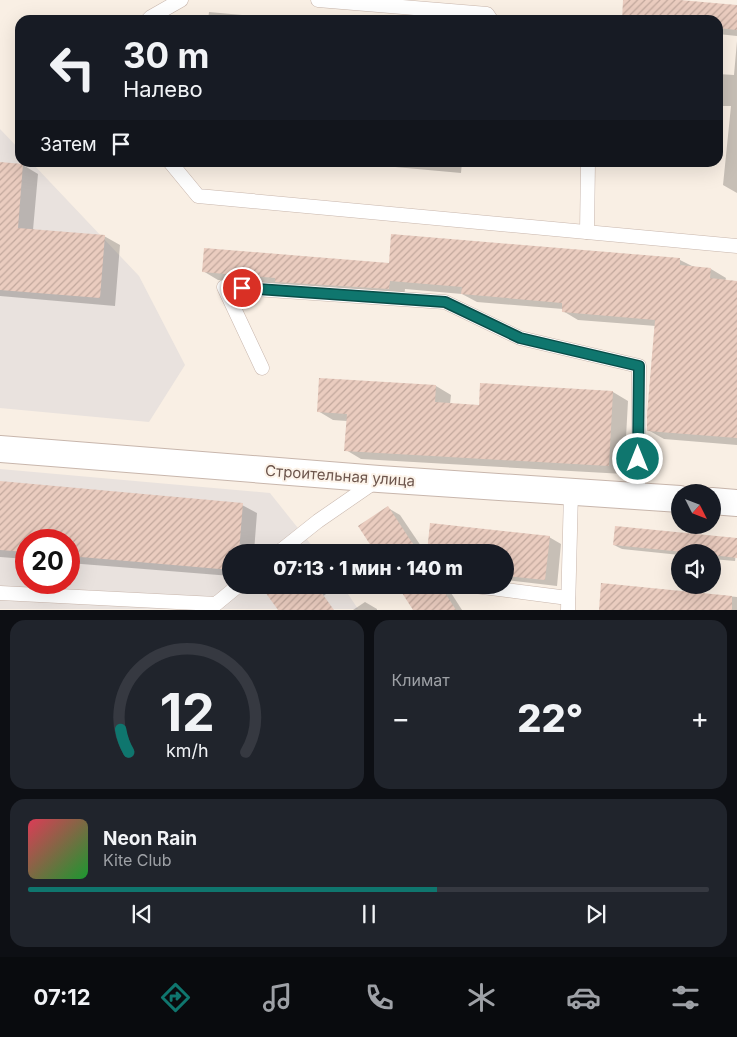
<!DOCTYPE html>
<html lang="ru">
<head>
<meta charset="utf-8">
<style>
	body { margin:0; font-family:Inter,sans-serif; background:#20242c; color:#f1f3f6; height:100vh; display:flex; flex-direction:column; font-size:19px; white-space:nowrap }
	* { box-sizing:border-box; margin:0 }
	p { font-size:16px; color:#9ea1a6 }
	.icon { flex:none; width:28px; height:28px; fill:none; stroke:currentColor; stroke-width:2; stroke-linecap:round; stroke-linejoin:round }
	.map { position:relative; height:610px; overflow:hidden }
	.details { display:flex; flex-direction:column; gap:10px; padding:10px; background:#0d0f14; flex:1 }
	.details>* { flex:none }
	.banner { position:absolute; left:15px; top:15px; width:708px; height:152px; border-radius:15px; box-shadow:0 5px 20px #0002; background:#171b24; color:#f1f3f6; overflow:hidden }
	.needle { width:32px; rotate:132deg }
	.tools { position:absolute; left:671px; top:484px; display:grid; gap:10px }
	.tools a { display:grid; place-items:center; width:50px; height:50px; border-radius:50%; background:#171b24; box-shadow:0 5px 20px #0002; font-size:25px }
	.speed { position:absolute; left:15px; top:529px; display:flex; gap:10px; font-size:25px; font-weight:700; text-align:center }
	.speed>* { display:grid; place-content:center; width:65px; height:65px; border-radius:50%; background:#171b24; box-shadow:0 5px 20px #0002; line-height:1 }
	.speed .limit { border:8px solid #d22; background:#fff; color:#111 }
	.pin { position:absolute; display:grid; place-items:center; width:42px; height:42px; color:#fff; margin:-21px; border:2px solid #fff; border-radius:50%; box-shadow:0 1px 5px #0007 }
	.me { position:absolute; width:55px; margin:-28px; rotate:0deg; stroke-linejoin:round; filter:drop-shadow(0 0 4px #0008) }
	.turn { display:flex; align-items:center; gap:18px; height:105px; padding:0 25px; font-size:22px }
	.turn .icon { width:65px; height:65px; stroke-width:2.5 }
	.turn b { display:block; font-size:35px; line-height:42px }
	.then { display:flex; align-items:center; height:48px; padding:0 25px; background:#0003; gap:10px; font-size:19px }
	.big { font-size:38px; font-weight:800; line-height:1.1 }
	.details .widget { flex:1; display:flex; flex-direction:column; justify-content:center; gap:8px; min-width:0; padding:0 18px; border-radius:15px; background:#20242c }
	.details .dial { align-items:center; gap:0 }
	.dial svg { height:130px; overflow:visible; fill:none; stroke:#363941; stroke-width:7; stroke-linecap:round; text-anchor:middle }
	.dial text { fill:#f1f3f6; stroke:none }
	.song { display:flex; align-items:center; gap:15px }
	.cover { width:60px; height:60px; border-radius:8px; background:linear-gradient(135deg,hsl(350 70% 55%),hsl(130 70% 35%)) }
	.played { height:5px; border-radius:2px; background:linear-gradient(90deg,#0f766e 60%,#363941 60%) }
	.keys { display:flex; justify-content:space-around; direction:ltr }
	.heat { display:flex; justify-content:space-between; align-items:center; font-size:28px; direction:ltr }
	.details .tiles { flex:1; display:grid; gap:10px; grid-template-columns:1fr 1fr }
	.widget:last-child { grid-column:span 2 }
	.trip { position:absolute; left:222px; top:544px; width:292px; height:50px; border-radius:25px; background:#171b24; box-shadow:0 5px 20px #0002; font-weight:800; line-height:50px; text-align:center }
	.tabs { display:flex; height:80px; justify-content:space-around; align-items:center; background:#090b0e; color:#9ea1a6 }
	.tabs .icon { width:35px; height:35px }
	.tabs .on { color:#0f766e }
	.tabs b { font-size:22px; color:#f1f3f6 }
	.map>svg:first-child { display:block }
</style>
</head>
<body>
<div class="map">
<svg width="737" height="610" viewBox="0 0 737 610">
	<defs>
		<pattern id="building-hatch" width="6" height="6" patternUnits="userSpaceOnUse" patternTransform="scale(1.25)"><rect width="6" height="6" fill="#eaccbf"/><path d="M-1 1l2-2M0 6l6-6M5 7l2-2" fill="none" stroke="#c2a89d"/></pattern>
	</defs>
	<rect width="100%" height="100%" fill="#f9efe4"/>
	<g fill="#e9e2de" fill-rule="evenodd">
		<polygon points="0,129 20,150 20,162 32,163 139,276 185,365 149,422 0,408"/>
		<path d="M0,469l270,24 47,59h-86v33h111l16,24h-358zM26,540h43v42h-43z"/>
	</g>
	<g fill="#0003">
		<polygon points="624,0 665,0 737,6 737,36 718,34 718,20 623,20"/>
		<polygon points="209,12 296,20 208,20"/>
		<polygon points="737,41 737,193 723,185 731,106 718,106 718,74 734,75"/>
		<polygon points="340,162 462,162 461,173"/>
		<polygon points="0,163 23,165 38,174 33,230 104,236 120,245 115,306 0,296"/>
		<polygon points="393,236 680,260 694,267 711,269 726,278 725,281 737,282 737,445 664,439 648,430 656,326 578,320 563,311 563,309 477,302 462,294 405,289 404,297 218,280 203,271 390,265"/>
		<polygon points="436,386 451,395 450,404 480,406 613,392 628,401 624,474 361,459 346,450 347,421 333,420 318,411"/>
		<polygon points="0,483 242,505 257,513 254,552 231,552 231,576 69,563 69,540 26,540 26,559 0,557"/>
		<polygon points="388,508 400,515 425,552 377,552 360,526"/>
		<polygon points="431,524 549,537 561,544 557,586 506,580 506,552 428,552"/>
		<polygon points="737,544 735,561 712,559 712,552 680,552 680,555 622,549 614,545"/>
		<polygon points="603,584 737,597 737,610 600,610"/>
		<polygon points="267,585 319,585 326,594 306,610"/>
		<polygon points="398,585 446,585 462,610 414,610"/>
		<polygon points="365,602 377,609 377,610 353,610"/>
	</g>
	<g fill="url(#building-hatch)">
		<polygon points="623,0 680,0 737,5 737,30 718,28 718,20 622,20"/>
		<polygon points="0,162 23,164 18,228 105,235 100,298 0,290"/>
		<polygon points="391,234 680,258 680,265 711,268 710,278 737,281 737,438 647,431 647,414 655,320 562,312 562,303 461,294 462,287 390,281 389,289 275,282 275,278 202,272 204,248 389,263"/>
		<polygon points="319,378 436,385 435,402 479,405 480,383 613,391 609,466 344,451 347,414 317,412"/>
		<polygon points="0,481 243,503 239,552 231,552 231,570 69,556 69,540 26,540 26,552 0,550"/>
		<polygon points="388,506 409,538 419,552 375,552 358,526"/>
		<polygon points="430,523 550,536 545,580 506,576 506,552 427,552"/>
		<polygon points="615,526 737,538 737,558 712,555 712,552 683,552 613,545"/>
		<polygon points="601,583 732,596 732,610 599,610"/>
		<polygon points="260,585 316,585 334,610 278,610"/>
		<polygon points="397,585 440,585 456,610 413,610"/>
	</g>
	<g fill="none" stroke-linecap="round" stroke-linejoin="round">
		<g stroke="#c8b6ac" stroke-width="15">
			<g id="service">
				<polyline points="318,0 487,14 491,20"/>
				<polyline points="148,20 151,17 181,0"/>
				<polyline points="170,162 198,196 737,246"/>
				<polyline points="587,232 588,162"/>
				<polyline points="262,368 224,287 445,302 520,338 639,366 638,496"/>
				<polyline points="279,552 318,521 376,481"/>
				<polyline points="467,585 568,598"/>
				<polyline points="0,593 216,604 239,585"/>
				<polyline points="568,610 571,492"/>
			</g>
		</g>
		<g stroke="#c8b6ac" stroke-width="28">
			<g id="minor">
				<polyline points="0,449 379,479 680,499"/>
				<polyline points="712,501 737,503"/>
			</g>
		</g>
		<use href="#service" stroke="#fff" stroke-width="14"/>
		<use href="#minor" stroke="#fff" stroke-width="26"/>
	</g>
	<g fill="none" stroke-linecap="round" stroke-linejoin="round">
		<g stroke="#0a4d48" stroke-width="12">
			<polyline id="route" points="242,288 445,302 520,338 639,366 638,459"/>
		</g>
		<use href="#route" stroke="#0f766e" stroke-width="9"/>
	</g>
	<g text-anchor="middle" stroke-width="4" stroke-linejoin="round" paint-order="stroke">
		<g font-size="15" fill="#6d564d" stroke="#fcf3e9">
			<text transform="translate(340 476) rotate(4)" y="5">Строительная улица</text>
		</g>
	</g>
</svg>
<div class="tools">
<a><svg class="needle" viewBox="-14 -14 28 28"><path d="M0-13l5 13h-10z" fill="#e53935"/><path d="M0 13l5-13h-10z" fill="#9ea1a6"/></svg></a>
<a><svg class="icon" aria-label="sound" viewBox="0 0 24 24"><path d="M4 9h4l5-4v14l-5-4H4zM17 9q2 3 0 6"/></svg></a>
</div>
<div class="speed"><div class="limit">20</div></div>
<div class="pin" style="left:242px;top:288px;background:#d93025"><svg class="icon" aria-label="arrive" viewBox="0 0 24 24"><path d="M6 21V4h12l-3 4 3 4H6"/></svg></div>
<svg class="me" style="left:638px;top:459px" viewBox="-20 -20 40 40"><circle r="17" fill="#0f766e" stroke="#fff" stroke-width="3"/><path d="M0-11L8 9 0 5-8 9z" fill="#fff"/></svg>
<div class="trip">07:13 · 1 мин · 140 m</div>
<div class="banner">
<div class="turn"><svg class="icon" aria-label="left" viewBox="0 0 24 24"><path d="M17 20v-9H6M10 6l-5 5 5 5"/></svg><div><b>30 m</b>Налево</div></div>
<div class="then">Затем<svg class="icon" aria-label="arrive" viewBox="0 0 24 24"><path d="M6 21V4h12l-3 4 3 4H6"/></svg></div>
</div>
</div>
<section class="details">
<div class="tiles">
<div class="widget dial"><svg viewBox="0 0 100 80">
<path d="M14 69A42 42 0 1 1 86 69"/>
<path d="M14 69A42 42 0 0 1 9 55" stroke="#0f766e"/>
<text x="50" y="56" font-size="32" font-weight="700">12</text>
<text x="50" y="72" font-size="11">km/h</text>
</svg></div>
<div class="widget"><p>Климат</p>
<div class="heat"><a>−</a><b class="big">22°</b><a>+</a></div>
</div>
<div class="widget">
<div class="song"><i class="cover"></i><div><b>Neon Rain</b><p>Kite Club</p></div></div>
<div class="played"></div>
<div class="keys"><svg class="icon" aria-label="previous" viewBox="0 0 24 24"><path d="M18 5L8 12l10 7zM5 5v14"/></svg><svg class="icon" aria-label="pause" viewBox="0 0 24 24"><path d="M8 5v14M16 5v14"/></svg><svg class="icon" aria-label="next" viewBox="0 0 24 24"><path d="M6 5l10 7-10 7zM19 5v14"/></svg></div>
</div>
</div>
</section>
<nav class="tabs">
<b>07:12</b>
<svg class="icon on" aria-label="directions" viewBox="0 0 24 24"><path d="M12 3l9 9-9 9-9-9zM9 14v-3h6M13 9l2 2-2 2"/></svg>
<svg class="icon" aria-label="music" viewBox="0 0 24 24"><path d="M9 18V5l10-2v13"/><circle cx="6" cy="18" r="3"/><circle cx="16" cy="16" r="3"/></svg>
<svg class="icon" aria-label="phone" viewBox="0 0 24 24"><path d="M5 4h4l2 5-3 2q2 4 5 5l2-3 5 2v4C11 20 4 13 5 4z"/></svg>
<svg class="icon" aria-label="climate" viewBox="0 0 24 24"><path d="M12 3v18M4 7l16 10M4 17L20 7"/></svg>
<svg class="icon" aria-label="car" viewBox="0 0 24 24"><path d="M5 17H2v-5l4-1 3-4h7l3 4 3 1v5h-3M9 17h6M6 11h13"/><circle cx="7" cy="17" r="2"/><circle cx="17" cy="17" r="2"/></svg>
<svg class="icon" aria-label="filters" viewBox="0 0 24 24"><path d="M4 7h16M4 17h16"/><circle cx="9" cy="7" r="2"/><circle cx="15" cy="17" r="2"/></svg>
</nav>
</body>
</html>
